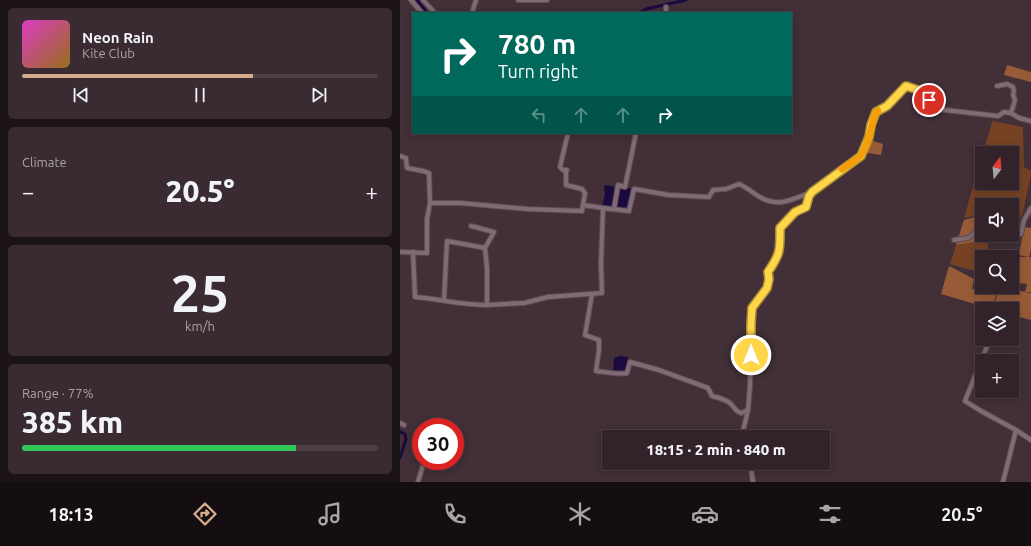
<!DOCTYPE html>
<html lang="en">
<head>
<meta charset="utf-8">
<style>
	body { margin:0; font-family:Ubuntu,sans-serif; background:#3a2b32; color:#f1f3f6; height:100vh; display:flex; flex-direction:column; font-size:15px; white-space:nowrap }
	* { box-sizing:border-box; margin:0 }
	p { font-size:13px; color:#a8a4a8 }
	.icon { flex:none; width:22px; height:22px; fill:none; stroke:currentColor; stroke-width:2; stroke-linecap:round; stroke-linejoin:round }
	.map { position:relative; flex:1; overflow:hidden }
	.sheet { display:flex; flex-direction:column; gap:8px; padding:8px; background:#1c1317; width:400px }
	.sheet>* { flex:none }
	.hud { position:absolute; left:12px; top:12px; width:380px; height:122px; border-radius:0px; box-shadow:0 2px 10px #0003,0 0 0 1px #4d4047; background:#00695c; color:#fff; overflow:hidden }
	.needle { width:26px; rotate:16deg }
	.buttons { position:absolute; left:575px; top:146px; display:grid; gap:8px }
	.buttons a { display:grid; place-items:center; width:44px; height:44px; border-radius:0px; background:#32232a; box-shadow:0 2px 10px #0003,0 0 0 1px #4d4047; font-size:20px }
	.speed { position:absolute; left:12px; top:418px; display:flex; gap:8px; font-size:20px; font-weight:700; text-align:center }
	.speed>* { display:grid; place-content:center; width:52px; height:52px; border-radius:50%; background:#32232a; box-shadow:0 2px 10px #0003,0 0 0 1px #4d4047; line-height:1 }
	.speed .limit { border:6px solid #d22; background:#fff; color:#111 }
	.pin { position:absolute; display:grid; place-items:center; width:34px; height:34px; color:#fff; margin:-17px; border:2px solid #fff; border-radius:50%; box-shadow:0 1px 4px #0007 }
	.me { position:absolute; width:44px; margin:-22px; rotate:0deg; stroke-linejoin:round; filter:drop-shadow(0 0 3px #0008) }
	.turn { display:flex; align-items:center; gap:14px; height:84px; padding:0 20px; font-size:18px }
	.turn .icon { width:52px; height:52px; stroke-width:2.5 }
	.turn b { display:block; font-size:28px; line-height:34px }
	.lanes { display:flex; align-items:center; height:38px; padding:0 20px; background:#0003; justify-content:center; gap:20px; direction:ltr }
	.lanes .off { opacity:.35 }
	.big { font-size:30px; font-weight:800; line-height:1.1 }
	.sheet .tile { flex:1; display:flex; flex-direction:column; justify-content:center; gap:6px; min-width:0; padding:0 14px; border-radius:6px; background:#3a2b32 }
	.sheet .dial { align-items:center; gap:0 }
	.dial b { font-size:52px; line-height:1 }
	.song { display:flex; align-items:center; gap:12px }
	.cover { width:48px; height:48px; border-radius:6px; background:linear-gradient(135deg,hsl(310 70% 55%),hsl(40 70% 35%)) }
	.played { height:4px; border-radius:2px; background:linear-gradient(90deg,#d6ab8b 65%,#4d4047 65%) }
	.keys { display:flex; justify-content:space-around; direction:ltr }
	.heat { display:flex; justify-content:space-between; align-items:center; font-size:22px; direction:ltr }
	.charge { height:6px; border-radius:3px; background:linear-gradient(90deg,#34c759 77%,#4d4047 0) }
	.trip { position:absolute; left:202px; top:430px; width:228px; height:40px; border-radius:0px; background:#32232a; box-shadow:0 2px 10px #0003,0 0 0 1px #4d4047; font-weight:800; line-height:40px; text-align:center }
	.tabs { display:flex; height:64px; justify-content:space-around; align-items:center; background:#140e11; color:#a8a4a8 }
	.tabs .icon { width:28px; height:28px }
	.tabs .active { color:#d6ab8b }
	.tabs b { font-size:18px; color:#f1f3f6 }
	main { display:flex; flex:1; min-height:0 }
	.map>svg:first-child { display:block }
</style>
</head>
<body>
<main>
<section class="sheet">
<div class="tile">
<div class="song"><i class="cover"></i><div><b>Neon Rain</b><p>Kite Club</p></div></div>
<div class="played"></div>
<div class="keys"><svg class="icon" aria-label="previous" viewBox="0 0 24 24"><path d="M18 5L8 12l10 7zM5 5v14"/></svg><svg class="icon" aria-label="pause" viewBox="0 0 24 24"><path d="M8 5v14M16 5v14"/></svg><svg class="icon" aria-label="next" viewBox="0 0 24 24"><path d="M6 5l10 7-10 7zM19 5v14"/></svg></div>
</div>
<div class="tile"><p>Climate</p>
<div class="heat"><a>−</a><b class="big">20.5°</b><a>+</a></div>
</div>
<div class="tile dial"><b>25</b><p>km/h</p></div>
<div class="tile"><p>Range · 77%</p><b class="big">385 km</b><div class="charge"></div></div>
</section>
<div class="map">
<svg width="631" height="482" viewBox="0 0 631 482">
	<rect width="100%" height="100%" fill="#422f38"/>
	<g fill="#764223">
		<polygon points="593,119 593,121 623,127 624,167 631,171 631,174 622,217 612,216 612,205 582,205 582,214 564,218 582,155 582,183 612,183 612,153 583,153"/>
		<polygon points="588,240 588,255 597,257 582,257 582,273 550,264 556,245"/>
	</g>
	<g fill="#985b38">
		<polygon points="607,65 631,72 631,82 604,75"/>
		<polygon points="470,140 483,144 481,155 468,153 468,147"/>
		<polygon points="582,215 582,235 587,235 588,240 556,245 564,220"/>
		<polygon points="624,227 631,228 631,250 629,257 619,255"/>
		<polygon points="619,257 631,257 631,292 625,292 627,284 618,283 617,289 608,287 612,287 612,263 618,264"/>
		<polygon points="549,266 574,279 572,289 596,295 592,309 541,294"/>
		<polygon points="599,287 631,293 631,320 612,315 612,309 593,309"/>
	</g>
	<g fill="#1b0a40">
		<polygon points="206,185 217,187 213,208 202,206 205,194 204,186"/>
		<polygon points="219,186 233,189 228,210 215,208"/>
		<polygon points="220,356 228,357 226,372 213,372 214,358"/>
	</g>
	<g fill="none" stroke-linecap="round" stroke-linejoin="round">
		<g stroke="#1b0a40" stroke-width="3">
			<polyline points="17,0 27,13"/>
			<polyline points="239,13 246,9 286,0"/>
			<polyline points="0,432 5,434 6,439 0,458"/>
		</g>
		<g stroke="#5c4c53" stroke-width="6">
			<g id="minor">
				<polyline points="11,0 22,13"/>
				<polyline points="23,0 35,13"/>
				<polyline points="118,0 147,0"/>
				<polyline points="72,13 76,0"/>
				<polyline points="266,13 266,7"/>
				<polyline points="597,86 607,84 613,87 614,91 613,95 615,100 611,113 619,118 631,121"/>
				<polyline points="0,156 6,158 7,168 23,171 29,173 30,203"/>
				<polyline points="166,170 166,185 182,189 185,193 183,205 203,208"/>
				<polyline points="167,170 163,170 160,167 168,133"/>
				<polyline points="214,209 218,185 225,187 236,133"/>
				<path d="M71,226l23,6 -9,16 2,20v37l37,-2 24,-6 54,-4 -1,-29 2,-56 26,3 5,-22 35,6 40,2 4,-7 13,-1 13,-5c7,3 13,8 19,12 21,13 34,3 54,-4"/>
				<polyline points="612,234 621,234 624,220 631,208"/>
				<polyline points="554,240 568,238 577,231 582,231"/>
				<polyline points="0,252 27,253 27,219 30,203 60,203 128,209 182,211 183,205"/>
				<path d="M13,252l2,45c24,2 47,8 72,8"/>
				<path d="M192,294l-7,41 14,5v10l-3,21c10,1 21,4 31,2l3,-11 29,8 49,18 4,8c7,2 14,3 19,8 4,4 5,8 10,9l7,-3"/>
				<polyline points="44,300 47,241 85,248"/>
				<polyline points="590,339 565,401 581,411 616,430"/>
				<polyline points="0,423 4,425"/>
				<polyline points="344,437 343,431 348,410 350,386 352,308 367,288 369,279 368,272 380,250 380,228 395,212 406,207 409,196 412,192 461,156 469,137 471,125 476,112 487,106 506,86 521,91 536,109 598,116 604,112 611,113"/>
				<polyline points="350,463 353,482"/>
				<polyline points="18,482 23,465"/>
				<polyline points="603,482 616,430 631,440"/>
			</g>
		</g>
		<use href="#minor" stroke="#806a74" stroke-width="4"/>
	</g>
	<g fill="none" stroke-linecap="round" stroke-linejoin="round">
		<g stroke="#a68a30" stroke-width="10">
			<path id="route" d="M351,355v-31l1,-16 15,-20 2,-9 -1,-7c13,-19 12,-22 12,-44l15,-16 11,-5 3,-11 3,-4 49,-36 8,-19 2,-12 5,-13 11,-6 19,-20 15,5 8,9"/>
		</g>
		<use href="#route" stroke="#ffd54a" stroke-width="7"/>
		<path stroke="#f59e0b" stroke-width="7" d="M442,169c6,-4 13,-8 18,-13 9,-9 11,-32 16,-44l2,-1"/>
	</g>
</svg>
<div class="buttons">
<a><svg class="needle" viewBox="-14 -14 28 28"><path d="M0-13l5 13h-10z" fill="#e53935"/><path d="M0 13l5-13h-10z" fill="#a8a4a8"/></svg></a>
<a><svg class="icon" aria-label="sound" viewBox="0 0 24 24"><path d="M4 9h4l5-4v14l-5-4H4zM17 9q2 3 0 6"/></svg></a>
<a><svg class="icon" aria-label="search" viewBox="0 0 24 24"><circle cx="10" cy="10" r="6"/><path d="M15 15l6 6"/></svg></a>
<a><svg class="icon" aria-label="layers" viewBox="0 0 24 24"><path d="M12 4l9 5-9 5-9-5zM3 14l9 5 9-5"/></svg></a>
<a>+</a>
</div>
<div class="speed"><div class="limit">30</div></div>
<div class="pin" style="left:529px;top:100px;background:#d93025"><svg class="icon" aria-label="arrive" viewBox="0 0 24 24"><path d="M6 21V4h12l-3 4 3 4H6"/></svg></div>
<svg class="me" style="left:351px;top:355px" viewBox="-20 -20 40 40"><circle r="17" fill="#ffd54a" stroke="#fff" stroke-width="3"/><path d="M0-11L8 9 0 5-8 9z" fill="#fff"/></svg>
<div class="trip">18:15 · 2 min · 840 m</div>
<div class="hud">
<div class="turn"><svg class="icon" aria-label="right" viewBox="0 0 24 24"><path d="M7 20v-9h11M14 6l5 5-5 5"/></svg><div><b>780 m</b>Turn right</div></div>
<div class="lanes"><svg class="icon off" aria-label="left" viewBox="0 0 24 24"><path d="M17 20v-9H6M10 6l-5 5 5 5"/></svg><svg class="icon off" aria-label="ahead" viewBox="0 0 24 24"><path d="M12 20V5M6 11l6-6 6 6"/></svg><svg class="icon off" aria-label="ahead" viewBox="0 0 24 24"><path d="M12 20V5M6 11l6-6 6 6"/></svg><svg class="icon" aria-label="right" viewBox="0 0 24 24"><path d="M7 20v-9h11M14 6l5 5-5 5"/></svg></div>
</div>
</div>
</main>
<nav class="tabs">
<b>18:13</b>
<svg class="icon active" aria-label="directions" viewBox="0 0 24 24"><path d="M12 3l9 9-9 9-9-9zM9 14v-3h6M13 9l2 2-2 2"/></svg>
<svg class="icon" aria-label="music" viewBox="0 0 24 24"><path d="M9 18V5l10-2v13"/><circle cx="6" cy="18" r="3"/><circle cx="16" cy="16" r="3"/></svg>
<svg class="icon" aria-label="phone" viewBox="0 0 24 24"><path d="M5 4h4l2 5-3 2q2 4 5 5l2-3 5 2v4C11 20 4 13 5 4z"/></svg>
<svg class="icon" aria-label="climate" viewBox="0 0 24 24"><path d="M12 3v18M4 7l16 10M4 17L20 7"/></svg>
<svg class="icon" aria-label="car" viewBox="0 0 24 24"><path d="M5 17H2v-5l4-1 3-4h7l3 4 3 1v5h-3M9 17h6M6 11h13"/><circle cx="7" cy="17" r="2"/><circle cx="17" cy="17" r="2"/></svg>
<svg class="icon" aria-label="filters" viewBox="0 0 24 24"><path d="M4 7h16M4 17h16"/><circle cx="9" cy="7" r="2"/><circle cx="15" cy="17" r="2"/></svg>
<b>20.5°</b>
</nav>
</body>
</html>
